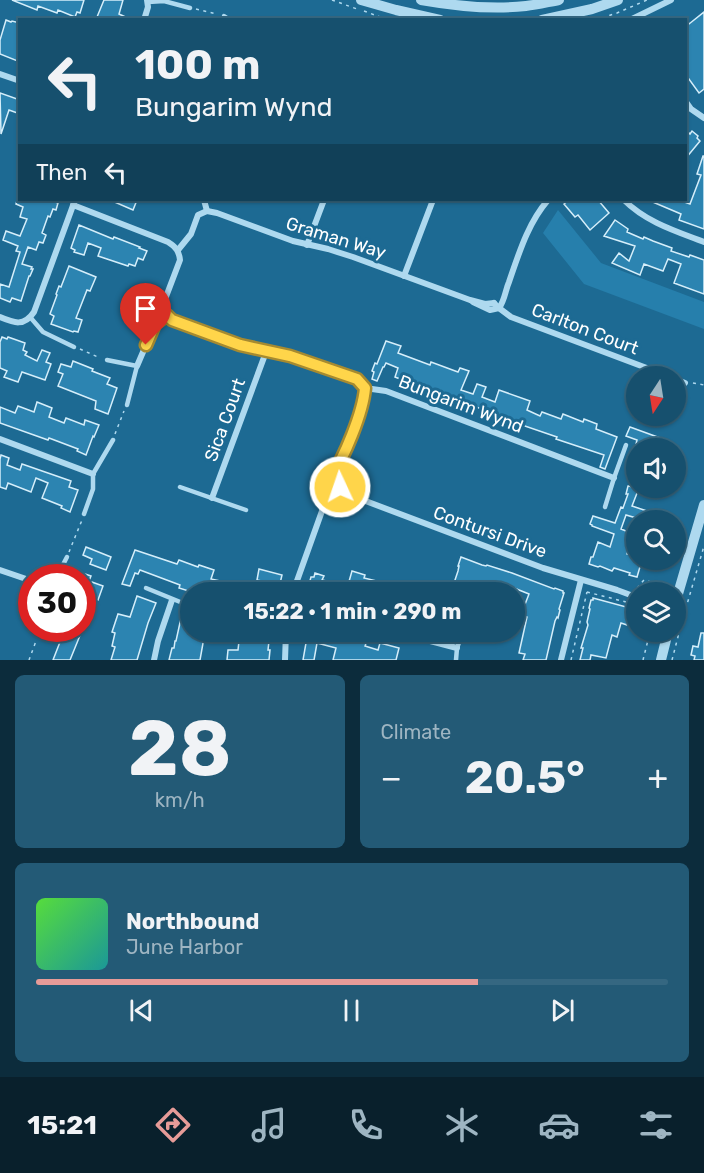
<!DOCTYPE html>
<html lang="en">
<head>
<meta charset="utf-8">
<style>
	body { margin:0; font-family:Rubik,sans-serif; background:#235a76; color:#f1f3f6; height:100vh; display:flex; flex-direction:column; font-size:22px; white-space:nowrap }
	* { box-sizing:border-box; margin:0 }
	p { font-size:20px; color:#9eb5c2 }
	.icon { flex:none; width:33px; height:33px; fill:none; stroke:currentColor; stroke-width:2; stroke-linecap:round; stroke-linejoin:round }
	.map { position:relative; height:660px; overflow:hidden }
	.panel { display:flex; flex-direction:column; gap:15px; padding:15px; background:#0c2c3c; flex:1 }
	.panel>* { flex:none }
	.guide { position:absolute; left:18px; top:18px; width:669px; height:183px; border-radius:0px; box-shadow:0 2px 4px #0004,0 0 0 2px #356781; background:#16506e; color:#f1f3f6; overflow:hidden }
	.needle { width:39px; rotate:192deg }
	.tools { position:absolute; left:626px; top:366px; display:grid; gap:12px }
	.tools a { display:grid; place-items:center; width:60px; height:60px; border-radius:50%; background:#16506e; box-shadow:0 2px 4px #0004,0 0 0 2px #356781; font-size:30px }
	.speed { position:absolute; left:18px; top:564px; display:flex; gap:12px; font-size:30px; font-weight:700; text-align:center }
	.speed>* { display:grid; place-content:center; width:78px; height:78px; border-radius:50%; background:#16506e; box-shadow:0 2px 4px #0004,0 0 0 2px #356781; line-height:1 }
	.speed .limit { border:9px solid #d22; background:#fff; color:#111 }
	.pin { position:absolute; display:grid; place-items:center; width:51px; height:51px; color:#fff; margin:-62px -26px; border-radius:50% 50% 50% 0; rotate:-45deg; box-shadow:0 0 6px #0007 }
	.pin .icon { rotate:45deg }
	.me { position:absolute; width:66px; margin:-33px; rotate:357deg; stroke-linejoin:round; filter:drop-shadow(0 0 4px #0008) }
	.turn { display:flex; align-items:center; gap:21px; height:126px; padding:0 18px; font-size:27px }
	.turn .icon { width:78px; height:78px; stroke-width:2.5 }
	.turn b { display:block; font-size:42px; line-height:51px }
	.then { display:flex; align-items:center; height:57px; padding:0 18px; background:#0003; gap:12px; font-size:22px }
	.big { font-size:45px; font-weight:700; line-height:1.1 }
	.panel .card { flex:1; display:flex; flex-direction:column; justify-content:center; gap:9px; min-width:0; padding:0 21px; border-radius:9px; background:#235a76 }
	.panel .dial { align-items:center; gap:0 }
	.dial b { font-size:78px; line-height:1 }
	.song { display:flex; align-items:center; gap:18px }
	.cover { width:72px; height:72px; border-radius:9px; background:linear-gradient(135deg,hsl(110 70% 55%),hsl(180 70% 35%)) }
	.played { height:6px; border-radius:3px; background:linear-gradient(90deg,#e69b98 70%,#356781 70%) }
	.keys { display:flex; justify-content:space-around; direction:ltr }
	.heat { display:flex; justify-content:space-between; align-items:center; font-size:33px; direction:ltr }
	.panel .tiles { flex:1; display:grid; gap:15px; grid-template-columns:1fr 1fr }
	.card:last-child { grid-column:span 2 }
	.trip { position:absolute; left:180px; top:582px; width:345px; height:60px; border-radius:30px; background:#16506e; box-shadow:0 2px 4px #0004,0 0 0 2px #356781; font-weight:700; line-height:60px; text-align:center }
	.menu { display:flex; height:96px; justify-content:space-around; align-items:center; background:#09202c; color:#9eb5c2 }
	.menu .icon { width:42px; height:42px }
	.menu .active { color:#e69b98 }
	.menu b { font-size:27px; color:#f1f3f6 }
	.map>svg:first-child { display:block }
</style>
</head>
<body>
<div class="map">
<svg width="704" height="660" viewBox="0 0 704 660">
	<rect width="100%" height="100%" fill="#1d6a93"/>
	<polygon fill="#267fac" points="558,210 601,263 704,302 704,329 584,284 543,233"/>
	<g fill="#2c84b1" stroke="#d5eefa" stroke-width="1.5">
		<polygon points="12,0 84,0 80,13 77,12 75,17 58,10 57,13 38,6 37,10"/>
		<polygon points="104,0 123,0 119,14 132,20 104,20 97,17"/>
		<polygon points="704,12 704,89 699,93 686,75 686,19 689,24"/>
		<polygon points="6,20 11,22 12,21 20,23 20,62 0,54 0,40"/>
		<polygon points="0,93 20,100 20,114 9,110 1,134"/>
		<polygon points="686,130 690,134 692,131 698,136 697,138 700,141 686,158"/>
		<polygon points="703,156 704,156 704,229 679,220 681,214 648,200 679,200 690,204 701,175 697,174"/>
		<polygon points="18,197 20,200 56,200 55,202 58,203 56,210 53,209 50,217 48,216 42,233 46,235 43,243 39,242 36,250 28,247 22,264 32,267 31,269 33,269 30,276 29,276 21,301 12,298 10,302 0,298 0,284 9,287 20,252 16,251 18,246 3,240 6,231 20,236 27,219 20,217 23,207 16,204"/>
		<polygon points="110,200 137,200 133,210"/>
		<polygon points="569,200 598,200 609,213 590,230 578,215 575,217 564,204"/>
		<polygon points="615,220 628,229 627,232 643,239 644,237 653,241 672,248 671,251 689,257 690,255 704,260 704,294 674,283 681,264 668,259 663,271 644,264 640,275 612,263 619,253 629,261 635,246 604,236"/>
		<polygon points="79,225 113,239 114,237 140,247 139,248 147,251 143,260 138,258 135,266 129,264 128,266 98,256 101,248 88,243 84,255 74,252 75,250 71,248"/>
		<polygon points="69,266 96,277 90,291 87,290 76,318 82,320 78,332 74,331 73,332 51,324 54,316 50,314 57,295 56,294 59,286 61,287"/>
		<polygon points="2,337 7,339 8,337 25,343 23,350 27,352 25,355 37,361 42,350 50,353 46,362 51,364 45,380 22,372 18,382 4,377 7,371 0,368 0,342"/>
		<polygon points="386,341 401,346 398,353 430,365 431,362 458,372 460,368 469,371 461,390 473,394 477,384 486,387 482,397 495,402 499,390 530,401 527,410 540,416 542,412 561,419 563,414 583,422 584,419 597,424 596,429 617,437 605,469 600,467 604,455 556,439 557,437 516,423 516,422 500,416 500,418 491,415 492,413 471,405 472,404 459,399 458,402 395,377 398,368 386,363 384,367 383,367 377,381 372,379 374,372 372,371 375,363 377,364"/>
		<polygon points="73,361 93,369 92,371 110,378 107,384 117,388 108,414 95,409 96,401 58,386 63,374 58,372 61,364 71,367"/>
		<polygon points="37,402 52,408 49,417 64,423 66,418 84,425 85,420 99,425 94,437 93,436 86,455 77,451 78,449 49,438 48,440 0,423 0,407 15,413 18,406 34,412"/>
		<polygon points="630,427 663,439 659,448 654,448 644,445 643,447 636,444 637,440 626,436"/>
		<polygon points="1,455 9,458 7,465 20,470 22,464 71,481 69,487 78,490 70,512 61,508 62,506 42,498 48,483 36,478 31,492 8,483 6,489 0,487 0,459"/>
		<polygon points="628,486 639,488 632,506 647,511 643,520 626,515 621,529 636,535 636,543 631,541 627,554 636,556 636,560 642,560 637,577 629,575 630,573 614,568 612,571 600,566 598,567 589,564 591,557 593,557 598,542 610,547 614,534 592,526 592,525 590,524 593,516 615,523 621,507 623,508 628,494 626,494"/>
		<polygon points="86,547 111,557 106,570 90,564 92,559 83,555"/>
		<polygon points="135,550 177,564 179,560 198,567 199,565 214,570 211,579 230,583 228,592 188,592 189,591 179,588 180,585 140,570 138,574 135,573 130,586 122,584"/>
		<polygon points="461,557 482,565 486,566 487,565 512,573 554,589 555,588 563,591 563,593 564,593 559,609 560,610 558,618 557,617 555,621 546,660 523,660 525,654 519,653 527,617 519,615 522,606 524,607 529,594 509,586 506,592 479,592 470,589 469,592 453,586 458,571 459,566 458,566"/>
		<polygon points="259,569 282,575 278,592 259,592 262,581 257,580"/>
		<polygon points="352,571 365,575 364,578 381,582 380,586 382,587 381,592 346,592"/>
		<polygon points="82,573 91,576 89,581 103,586 98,600 96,599 90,615 88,615 83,628"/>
		<polygon points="315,573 324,576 322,580 327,581 326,584 333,585 331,592 312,592 313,589 308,588 311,577 314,577"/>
		<polygon points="137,596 156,603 148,623 137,660 111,660 115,647 112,646 115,633 112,632 118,614 130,617"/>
		<polygon points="593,598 630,608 628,616 629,616 627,625 621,623 617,637 612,635 606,658 591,655 590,660 580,660 583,648 581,648 588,625 587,622 590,609 589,608 591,600 593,600"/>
		<polygon points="181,618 190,620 190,632 205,632 200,660 169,660 172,648 174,648 175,641 176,641"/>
		<polygon points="59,628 83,628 70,660 53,660 60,642 51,639 54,630 58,631"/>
		<polygon points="240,632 270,632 268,650 270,650 269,660 227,660 228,650 238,650"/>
		<polygon points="304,632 343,632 368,638 365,646 378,650 380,643 399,648 396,660 333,660 336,648 317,643 314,660 303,660 306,643 301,641"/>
		<polygon points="701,633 704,633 704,660 694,660 695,656 691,655 693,646 698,647"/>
	</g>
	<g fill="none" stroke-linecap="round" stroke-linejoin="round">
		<g stroke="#aed9ef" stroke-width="1.5" stroke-dasharray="3 4.5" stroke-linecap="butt">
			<polyline points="332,0 357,9"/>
			<polyline points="196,9 217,14"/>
			<polyline points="364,11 388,20"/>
			<polyline points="595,20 617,13 647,0"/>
			<polyline points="80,349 100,358"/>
			<polyline points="693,383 704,385"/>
			<polyline points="115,434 124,411"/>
			<polyline points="69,552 82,520"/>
			<polyline points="637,588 644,580 669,587"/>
			<polyline points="587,592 626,602"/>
			<polyline points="29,660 36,641"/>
			<polyline points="571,660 587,592"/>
			<polyline points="643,660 650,632"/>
			<polyline points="672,660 681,625 704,546"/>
		</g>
		<g stroke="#aed9ef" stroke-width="4.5">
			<polyline points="148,2 164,1 190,8"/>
			<polyline points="224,16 230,20"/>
			<polyline points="30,317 43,332 74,347"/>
			<polyline points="107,360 137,366 127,405"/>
			<polyline points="180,487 246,510"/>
			<polyline points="605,507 614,478 626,445"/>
			<polyline points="84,514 93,489 93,474 113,440"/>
			<polyline points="56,578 67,557"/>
			<polyline points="146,588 190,606"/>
			<polyline points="39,635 41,628"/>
			<polyline points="456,660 457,648 463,632"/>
		</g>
		<g stroke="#aed9ef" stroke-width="6">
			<polyline points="144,20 148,7 147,0"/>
			<polyline points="630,20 671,0"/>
			<polyline points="0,74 20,81"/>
			<polyline points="686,102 691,109 704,118"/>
			<polyline points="204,200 207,211"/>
			<path d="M624,200c22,22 51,31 80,42"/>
			<path d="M73,205l95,37c8,5 11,9 12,18l-16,42c0,8 2,12 8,17l68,26 50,11 67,23 8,9 21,3 228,87"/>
			<polyline points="307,245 324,200"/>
			<polyline points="178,250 191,234 198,215 207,211 217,213 293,241 328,249 353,257 470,300 485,304 494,303"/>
			<polyline points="404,276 433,200"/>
			<path d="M473,302l17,8 9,-2c6,-8 6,-17 10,-26 10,-29 19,-59 39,-82"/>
			<polyline points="494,303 499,308 511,317 668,376"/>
			<path d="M0,317c14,6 24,10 34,-5l41,-112"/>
			<polyline points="137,366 155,324 167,315"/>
			<polyline points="675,379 685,383"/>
			<polyline points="0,439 93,474"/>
			<path d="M330,479c14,-21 33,-66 35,-91"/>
			<path d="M338,482l-5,-3 -9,2c-10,16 13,23 16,10 1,-6 -1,-5 -2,-10 -1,-4 1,-11 1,-15"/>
			<polyline points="340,488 355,497 543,568 617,590 636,597"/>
			<polyline points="212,498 266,352"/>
			<polyline points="0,570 32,581"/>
			<polyline points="293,592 322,511 324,495"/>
			<polyline points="396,632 457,648"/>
			<polyline points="154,660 158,641 172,600"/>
			<polyline points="285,660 286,632"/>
			<polyline points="561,660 581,580"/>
		</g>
		<g stroke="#aed9ef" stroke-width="10">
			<polyline points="361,0 396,10 440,20"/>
			<path d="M421,0c34,6 70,10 105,6 11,-1 22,-4 33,-6"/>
			<polyline points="542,20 592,9 618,0"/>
			<polyline points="675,604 704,505"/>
			<polyline points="661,660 668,632"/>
		</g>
	</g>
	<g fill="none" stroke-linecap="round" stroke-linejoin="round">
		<g stroke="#a68a30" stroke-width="15">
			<path id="route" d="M146,345l9,-21 12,-9 5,5 68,25 50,11 67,23 8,9c-2,25 -21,70 -35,91l5,1 5,7"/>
		</g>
		<use href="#route" stroke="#ffd54a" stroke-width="10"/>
	</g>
	<g text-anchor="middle" stroke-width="6" stroke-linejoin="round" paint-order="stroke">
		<g font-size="18" fill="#fff" stroke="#1d6a93">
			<text transform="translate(336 238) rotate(17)" y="6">Graman Way</text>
			<text transform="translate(585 329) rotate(21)" y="6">Carlton Court</text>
			<text transform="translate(461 404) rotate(21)" y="6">Bungarim Wynd</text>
			<text transform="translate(225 420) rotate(-70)" y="6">Sica Court</text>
			<text transform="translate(490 532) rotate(20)" y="6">Contursi Drive</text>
		</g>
	</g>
</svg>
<div class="tools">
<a><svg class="needle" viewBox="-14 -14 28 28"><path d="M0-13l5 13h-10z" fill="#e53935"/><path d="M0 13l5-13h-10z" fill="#9eb5c2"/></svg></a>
<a><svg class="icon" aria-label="sound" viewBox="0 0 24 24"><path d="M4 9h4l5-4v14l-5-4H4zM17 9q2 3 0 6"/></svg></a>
<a><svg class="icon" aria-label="search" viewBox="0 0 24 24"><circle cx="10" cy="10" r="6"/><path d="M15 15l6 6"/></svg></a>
<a><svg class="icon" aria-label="layers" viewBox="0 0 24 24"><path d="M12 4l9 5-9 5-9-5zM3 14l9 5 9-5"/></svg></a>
</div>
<div class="speed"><div class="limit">30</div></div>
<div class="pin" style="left:146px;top:345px;background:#d93025"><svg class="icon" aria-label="arrive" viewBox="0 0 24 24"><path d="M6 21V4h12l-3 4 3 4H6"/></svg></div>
<svg class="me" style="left:340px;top:487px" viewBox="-20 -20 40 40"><circle r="17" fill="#ffd54a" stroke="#fff" stroke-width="3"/><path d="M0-11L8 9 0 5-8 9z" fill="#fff"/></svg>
<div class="trip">15:22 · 1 min · 290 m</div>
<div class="guide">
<div class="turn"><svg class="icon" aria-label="left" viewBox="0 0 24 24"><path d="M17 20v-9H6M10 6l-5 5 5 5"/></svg><div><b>100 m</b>Bungarim Wynd</div></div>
<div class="then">Then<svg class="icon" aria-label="left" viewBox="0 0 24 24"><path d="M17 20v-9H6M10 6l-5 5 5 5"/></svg></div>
</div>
</div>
<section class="panel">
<div class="tiles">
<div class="card dial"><b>28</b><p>km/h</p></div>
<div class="card"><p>Climate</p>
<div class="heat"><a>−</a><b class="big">20.5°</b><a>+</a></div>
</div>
<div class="card">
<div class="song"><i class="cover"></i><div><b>Northbound</b><p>June Harbor</p></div></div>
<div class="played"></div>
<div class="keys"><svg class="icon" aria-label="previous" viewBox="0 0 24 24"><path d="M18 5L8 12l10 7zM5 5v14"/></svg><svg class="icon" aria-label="pause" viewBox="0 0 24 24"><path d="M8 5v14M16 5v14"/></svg><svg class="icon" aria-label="next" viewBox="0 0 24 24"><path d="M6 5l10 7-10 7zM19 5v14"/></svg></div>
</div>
</div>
</section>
<nav class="menu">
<b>15:21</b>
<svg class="icon active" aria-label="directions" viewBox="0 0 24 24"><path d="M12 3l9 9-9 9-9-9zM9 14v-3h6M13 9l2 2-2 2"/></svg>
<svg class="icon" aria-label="music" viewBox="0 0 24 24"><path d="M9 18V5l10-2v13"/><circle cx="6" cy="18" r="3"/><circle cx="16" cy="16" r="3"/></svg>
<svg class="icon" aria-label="phone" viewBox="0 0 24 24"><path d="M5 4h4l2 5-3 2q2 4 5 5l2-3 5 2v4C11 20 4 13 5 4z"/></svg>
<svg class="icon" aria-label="climate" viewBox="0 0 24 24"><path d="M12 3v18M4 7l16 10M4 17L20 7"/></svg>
<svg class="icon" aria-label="car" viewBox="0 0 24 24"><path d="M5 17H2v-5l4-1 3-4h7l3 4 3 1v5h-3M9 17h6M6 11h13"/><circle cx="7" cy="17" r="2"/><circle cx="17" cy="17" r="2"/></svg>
<svg class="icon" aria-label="filters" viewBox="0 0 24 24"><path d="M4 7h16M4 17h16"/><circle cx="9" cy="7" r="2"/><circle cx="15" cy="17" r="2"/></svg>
</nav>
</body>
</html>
